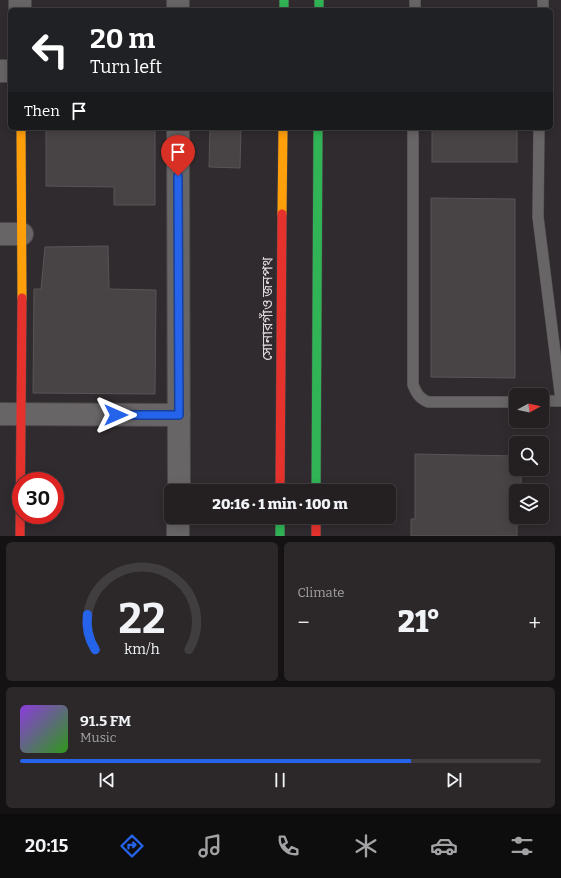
<!DOCTYPE html>
<html lang="en">
<head>
<meta charset="utf-8">
<style>
	body { margin:0; font-family:Bitter,"Noto Sans Bengali",serif; background:#2c282a; color:#f1f3f6; height:100vh; display:flex; flex-direction:column; font-size:15px; white-space:nowrap }
	* { box-sizing:border-box; margin:0 }
	p { font-size:13px; color:#a3a3a5 }
	.icon { flex:none; width:22px; height:22px; fill:none; stroke:currentColor; stroke-width:2; stroke-linecap:round; stroke-linejoin:round }
	.map { position:relative; height:536px; overflow:hidden }
	.details { display:flex; flex-direction:column; gap:6px; padding:6px; background:#141213; flex:1 }
	.details>* { flex:none }
	.guide { position:absolute; left:8px; top:8px; width:545px; height:122px; border-radius:6px; box-shadow:0 2px 10px #0003,0 0 0 1px #413e40; background:#202124; color:#fff; overflow:hidden }
	.needle { width:26px; rotate:82deg }
	.buttons { position:absolute; left:509px; top:388px; display:grid; gap:8px }
	.buttons a { display:grid; place-items:center; width:40px; height:40px; border-radius:6px; background:#242022; box-shadow:0 2px 10px #0003,0 0 0 1px #413e40; font-size:20px }
	.speed { position:absolute; left:12px; top:472px; display:flex; gap:8px; font-size:20px; font-weight:700; text-align:center }
	.speed>* { display:grid; place-content:center; width:52px; height:52px; border-radius:50%; background:#242022; box-shadow:0 2px 10px #0003,0 0 0 1px #413e40; line-height:1 }
	.speed .limit { border:6px solid #d22; background:#fff; color:#111 }
	.pin { position:absolute; display:grid; place-items:center; width:34px; height:34px; color:#fff; margin:-41px -17px; border-radius:50% 50% 50% 0; rotate:-45deg; box-shadow:0 0 4px #0007 }
	.pin .icon { rotate:45deg }
	.me { position:absolute; width:44px; margin:-22px; rotate:90deg; stroke-linejoin:round; filter:drop-shadow(0 0 3px #0008) }
	.turn { display:flex; align-items:center; gap:14px; height:84px; padding:0 16px; font-size:18px }
	.turn .icon { width:52px; height:52px; stroke-width:2.5 }
	.turn b { display:block; font-size:28px; line-height:34px }
	.then { display:flex; align-items:center; height:38px; padding:0 16px; background:#0003; gap:8px; font-size:15px }
	.big { font-size:30px; font-weight:800; line-height:1.1 }
	.details .tile { flex:1; display:flex; flex-direction:column; justify-content:center; gap:6px; min-width:0; padding:0 14px; border-radius:6px; background:#2c282a }
	.details .dial { align-items:center; gap:0 }
	.dial svg { height:104px; overflow:visible; fill:none; stroke:#413e40; stroke-width:7; stroke-linecap:round; text-anchor:middle }
	.dial text { fill:#f1f3f6; stroke:none }
	.song { display:flex; align-items:center; gap:12px }
	.cover { width:48px; height:48px; border-radius:6px; background:linear-gradient(135deg,hsl(270 70% 55%),hsl(110 70% 35%)) }
	.played { height:4px; border-radius:2px; background:linear-gradient(90deg,#2563eb 75%,#413e40 75%) }
	.keys { display:flex; justify-content:space-around; direction:ltr }
	.heat { display:flex; justify-content:space-between; align-items:center; font-size:22px; direction:ltr }
	.details .tiles { flex:1; display:grid; gap:6px; grid-template-columns:1fr 1fr }
	.tile:last-child { grid-column:span 2 }
	.trip { position:absolute; left:164px; top:484px; width:232px; height:40px; border-radius:6px; background:#242022; box-shadow:0 2px 10px #0003,0 0 0 1px #413e40; font-weight:800; line-height:40px; text-align:center }
	.menu { display:flex; height:64px; justify-content:space-around; align-items:center; background:#0e0d0e; color:#a3a3a5 }
	.menu .icon { width:28px; height:28px }
	.menu .current { color:#2563eb }
	.menu b { font-size:18px; color:#f1f3f6 }
	.map>svg:first-child { display:block }
</style>
</head>
<body>
<div class="map">
<svg width="561" height="536" viewBox="0 0 561 536">
	<rect width="100%" height="100%" fill="#302b2e"/>
	<g fill="#484446" stroke="#585457">
		<polygon points="46,128 155,128 155,205 114,205 114,187 46,186"/>
		<polygon points="210,128 241,128 240,168 209,167"/>
		<rect x="432" y="128" width="85" height="34"/>
		<polygon points="431,198 515,199 515,378 431,377"/>
		<polygon points="108,246 109,289 156,290 155,394 33,393 34,289 41,289 45,247"/>
		<polygon points="415,454 516,456 516,469 521,469 521,491 516,491 516,517 521,517 517,518 517,536 411,536 411,519 415,519"/>
	</g>
	<g fill="none" stroke-linecap="round" stroke-linejoin="round">
		<g stroke="#4c474a" stroke-width="12">
			<g id="lane">
				<polyline points="415,10 415,0"/>
				<polyline points="543,10 543,0"/>
				<path d="M413,128v257c4,9 6,13 15,17h88"/>
				<polyline points="539,128 538,217 561,400"/>
				<polyline points="542,401 561,401"/>
			</g>
		</g>
		<g stroke="#4c474a" stroke-width="24">
			<g id="street">
				<polyline points="20,0 20,10"/>
				<polyline points="178,0 178,10"/>
				<polyline points="0,71 10,71"/>
				<polyline points="178,128 179,491"/>
				<polyline points="0,234 22,234"/>
				<polyline points="0,414 179,415"/>
				<polyline points="178,536 178,517"/>
			</g>
		</g>
		<g stroke="#4c474a" stroke-width="10">
			<g id="fast">
				<polyline points="284,0 284,10"/>
				<polyline points="319,0 319,10"/>
				<polyline points="316,491 318,128"/>
				<polyline points="280,517 280,536"/>
			</g>
		</g>
		<g stroke="#4c474a" stroke-width="10">
			<g id="slow">
				<polyline points="21,128 22,298"/>
				<polyline points="282,214 283,128"/>
			</g>
		</g>
		<g stroke="#4c474a" stroke-width="10">
			<g id="jam">
				<polyline points="280,491 282,214"/>
				<polyline points="316,517 316,536"/>
				<polyline points="20,536 22,298"/>
			</g>
		</g>
		<use href="#lane" stroke="#686567" stroke-width="11"/>
		<use href="#street" stroke="#686567" stroke-width="22"/>
		<use href="#fast" stroke="#30b455" stroke-width="9"/>
		<use href="#slow" stroke="#ff9f0a" stroke-width="9"/>
		<use href="#jam" stroke="#e5322d" stroke-width="9"/>
	</g>
	<g fill="none" stroke-linecap="round" stroke-linejoin="round">
		<g stroke="#184099" stroke-width="10">
			<polyline id="route" points="116,415 179,415 178,176"/>
		</g>
		<use href="#route" stroke="#2563eb" stroke-width="7"/>
	</g>
	<g text-anchor="middle" stroke-width="4" stroke-linejoin="round" paint-order="stroke">
		<g font-size="14" fill="#dfdadd" stroke="#312a2f">
			<text transform="translate(267 309) rotate(-90)" y="5">সোনারগাঁও জনপথ</text>
		</g>
	</g>
</svg>
<div class="buttons">
<a><svg class="needle" viewBox="-14 -14 28 28"><path d="M0-13l5 13h-10z" fill="#e53935"/><path d="M0 13l5-13h-10z" fill="#a3a3a5"/></svg></a>
<a><svg class="icon" aria-label="search" viewBox="0 0 24 24"><circle cx="10" cy="10" r="6"/><path d="M15 15l6 6"/></svg></a>
<a><svg class="icon" aria-label="layers" viewBox="0 0 24 24"><path d="M12 4l9 5-9 5-9-5zM3 14l9 5 9-5"/></svg></a>
</div>
<div class="speed"><div class="limit">30</div></div>
<div class="pin" style="left:178px;top:176px;background:#d93025"><svg class="icon" aria-label="arrive" viewBox="0 0 24 24"><path d="M6 21V4h12l-3 4 3 4H6"/></svg></div>
<svg class="me" style="left:116px;top:415px" viewBox="-20 -20 40 40"><path d="M0-17L14 15 0 8-14 15z" fill="#2563eb" stroke="#fff" stroke-width="4"/></svg>
<div class="trip">20:16 · 1 min · 100 m</div>
<div class="guide">
<div class="turn"><svg class="icon" aria-label="left" viewBox="0 0 24 24"><path d="M17 20v-9H6M10 6l-5 5 5 5"/></svg><div><b>20 m</b>Turn left</div></div>
<div class="then">Then<svg class="icon" aria-label="arrive" viewBox="0 0 24 24"><path d="M6 21V4h12l-3 4 3 4H6"/></svg></div>
</div>
</div>
<section class="details">
<div class="tiles">
<div class="tile dial"><svg viewBox="0 0 100 80">
<path d="M14 69A42 42 0 1 1 86 69"/>
<path d="M14 69A42 42 0 0 1 8 42" stroke="#2563eb"/>
<text x="50" y="56" font-size="32" font-weight="700">22</text>
<text x="50" y="72" font-size="11">km/h</text>
</svg></div>
<div class="tile"><p>Climate</p>
<div class="heat"><a>−</a><b class="big">21°</b><a>+</a></div>
</div>
<div class="tile">
<div class="song"><i class="cover"></i><div><b>91.5 FM</b><p>Music</p></div></div>
<div class="played"></div>
<div class="keys"><svg class="icon" aria-label="previous" viewBox="0 0 24 24"><path d="M18 5L8 12l10 7zM5 5v14"/></svg><svg class="icon" aria-label="pause" viewBox="0 0 24 24"><path d="M8 5v14M16 5v14"/></svg><svg class="icon" aria-label="next" viewBox="0 0 24 24"><path d="M6 5l10 7-10 7zM19 5v14"/></svg></div>
</div>
</div>
</section>
<nav class="menu">
<b>20:15</b>
<svg class="icon current" aria-label="directions" viewBox="0 0 24 24"><path d="M12 3l9 9-9 9-9-9zM9 14v-3h6M13 9l2 2-2 2"/></svg>
<svg class="icon" aria-label="music" viewBox="0 0 24 24"><path d="M9 18V5l10-2v13"/><circle cx="6" cy="18" r="3"/><circle cx="16" cy="16" r="3"/></svg>
<svg class="icon" aria-label="phone" viewBox="0 0 24 24"><path d="M5 4h4l2 5-3 2q2 4 5 5l2-3 5 2v4C11 20 4 13 5 4z"/></svg>
<svg class="icon" aria-label="climate" viewBox="0 0 24 24"><path d="M12 3v18M4 7l16 10M4 17L20 7"/></svg>
<svg class="icon" aria-label="car" viewBox="0 0 24 24"><path d="M5 17H2v-5l4-1 3-4h7l3 4 3 1v5h-3M9 17h6M6 11h13"/><circle cx="7" cy="17" r="2"/><circle cx="17" cy="17" r="2"/></svg>
<svg class="icon" aria-label="filters" viewBox="0 0 24 24"><path d="M4 7h16M4 17h16"/><circle cx="9" cy="7" r="2"/><circle cx="15" cy="17" r="2"/></svg>
</nav>
</body>
</html>
